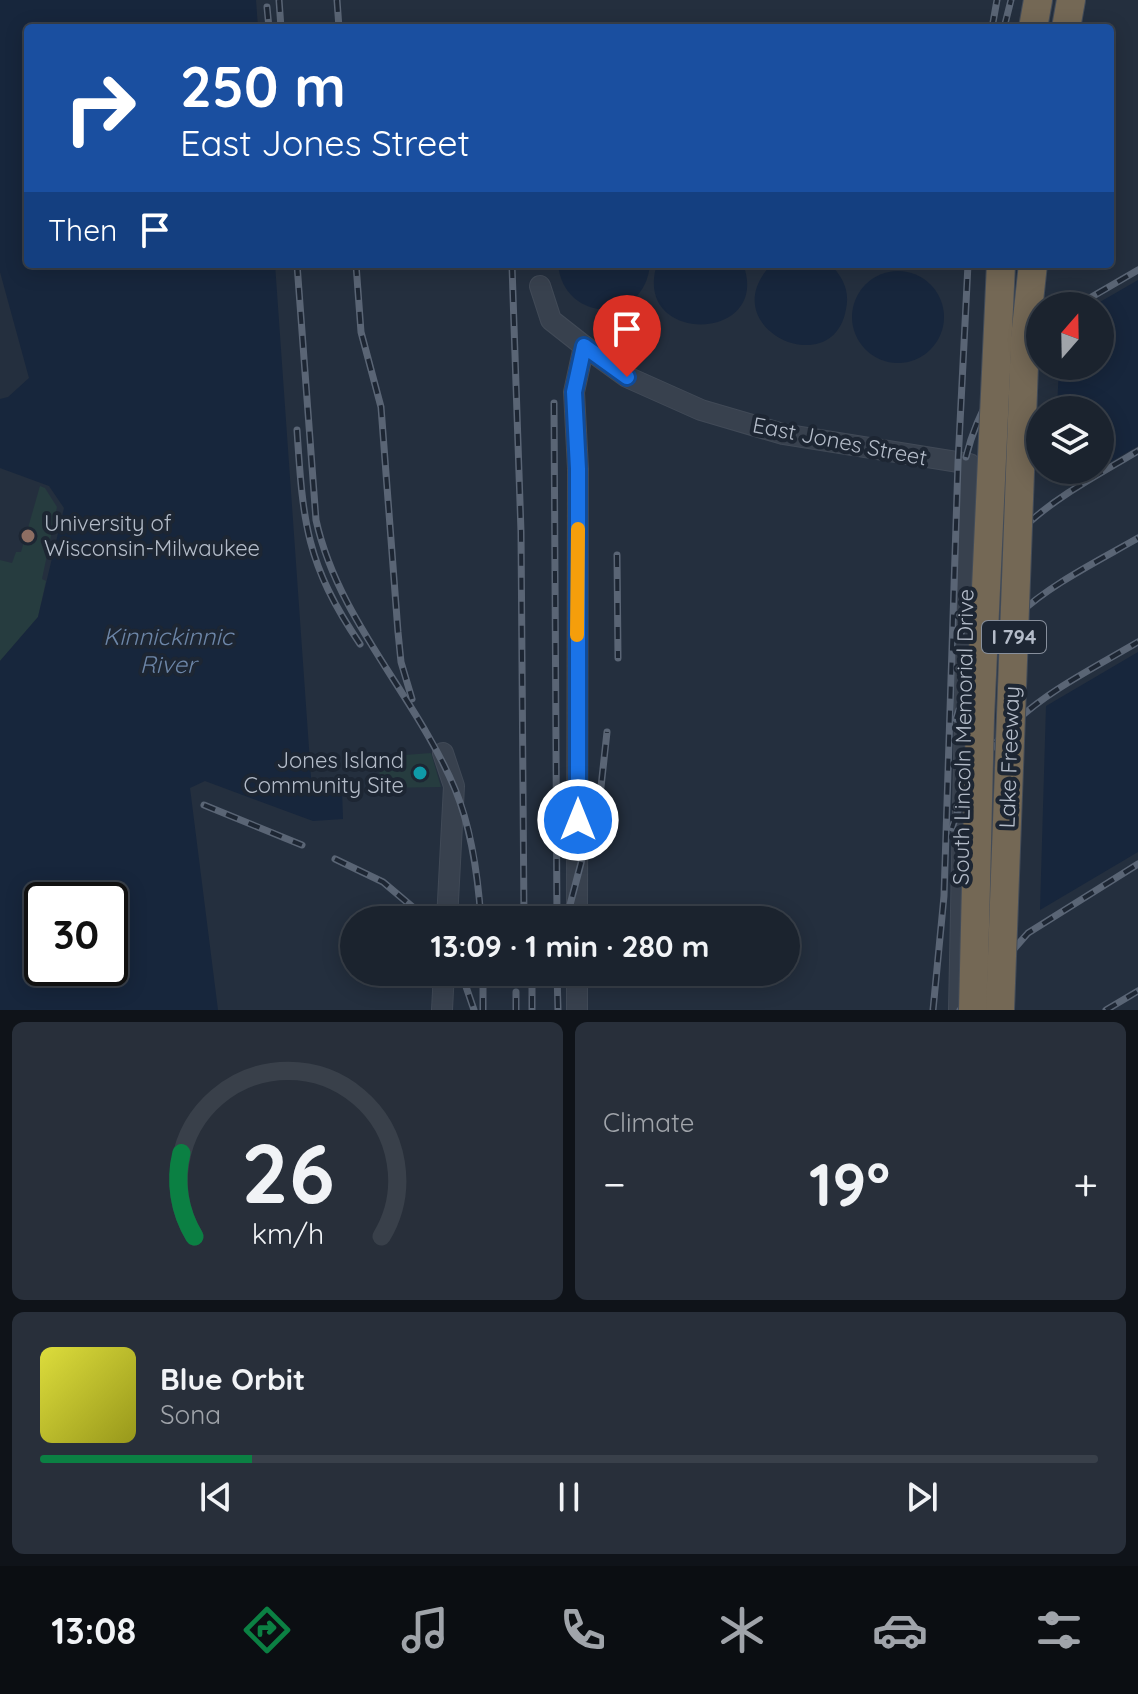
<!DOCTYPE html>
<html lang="en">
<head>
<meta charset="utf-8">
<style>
	body { margin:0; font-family:Quicksand,sans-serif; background:#282f3a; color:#f1f3f6; height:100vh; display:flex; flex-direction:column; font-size:30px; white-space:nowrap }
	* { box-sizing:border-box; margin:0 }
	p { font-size:26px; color:#a0a4aa }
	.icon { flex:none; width:44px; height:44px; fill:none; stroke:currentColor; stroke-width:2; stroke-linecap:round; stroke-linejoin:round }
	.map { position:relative; height:1010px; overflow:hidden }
	.side { display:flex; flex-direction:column; gap:12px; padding:12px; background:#0f1319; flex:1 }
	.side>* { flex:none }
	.top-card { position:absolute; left:24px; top:24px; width:1090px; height:244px; border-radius:8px; box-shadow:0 4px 20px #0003,0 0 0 2px #39404a; background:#1a4fa0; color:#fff; overflow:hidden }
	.needle { width:52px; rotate:20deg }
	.fabs { position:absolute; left:1026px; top:292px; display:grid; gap:16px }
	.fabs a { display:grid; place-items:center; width:88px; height:88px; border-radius:50%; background:#1b232e; box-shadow:0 4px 20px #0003,0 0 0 2px #39404a; font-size:40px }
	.speed { position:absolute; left:24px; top:882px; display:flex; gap:16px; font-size:40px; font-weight:700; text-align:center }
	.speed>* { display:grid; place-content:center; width:104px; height:104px; border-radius:50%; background:#1b232e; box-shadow:0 4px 20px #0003,0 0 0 2px #39404a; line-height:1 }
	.speed .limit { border:4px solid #111; border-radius:12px; background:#fff; color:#111 }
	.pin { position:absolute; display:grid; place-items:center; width:68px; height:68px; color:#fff; margin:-82px -34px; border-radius:50% 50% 50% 0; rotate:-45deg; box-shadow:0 0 8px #0007 }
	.pin .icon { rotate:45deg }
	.me { position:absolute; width:88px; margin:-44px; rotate:0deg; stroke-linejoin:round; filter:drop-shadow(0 0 6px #0008) }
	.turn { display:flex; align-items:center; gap:28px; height:168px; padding:0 24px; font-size:36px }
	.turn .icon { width:104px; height:104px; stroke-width:2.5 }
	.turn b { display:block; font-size:56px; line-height:68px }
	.then { display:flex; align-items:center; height:76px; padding:0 24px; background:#0003; gap:16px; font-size:30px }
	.big { font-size:60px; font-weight:700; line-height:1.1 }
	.side .card { flex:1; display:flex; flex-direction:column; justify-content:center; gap:12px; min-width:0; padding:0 28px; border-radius:12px; background:#282f3a }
	.side .dial { align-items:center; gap:0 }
	.dial svg { height:208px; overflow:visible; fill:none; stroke:#39404a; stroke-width:7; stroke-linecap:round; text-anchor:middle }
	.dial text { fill:#f1f3f6; stroke:none }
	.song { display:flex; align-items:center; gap:24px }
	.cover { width:96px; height:96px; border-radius:12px; background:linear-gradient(135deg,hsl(60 70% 55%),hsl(60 70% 35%)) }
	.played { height:8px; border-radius:4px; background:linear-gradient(90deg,#0b8043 20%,#39404a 20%) }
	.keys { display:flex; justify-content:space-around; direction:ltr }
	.heat { display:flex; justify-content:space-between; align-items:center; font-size:44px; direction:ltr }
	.side .tiles { flex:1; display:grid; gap:12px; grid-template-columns:1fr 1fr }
	.card:last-child { grid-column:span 2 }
	.trip { position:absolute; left:340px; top:906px; width:460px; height:80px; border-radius:40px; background:#1b232e; box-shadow:0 4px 20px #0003,0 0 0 2px #39404a; font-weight:700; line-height:80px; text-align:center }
	.menu { display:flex; height:128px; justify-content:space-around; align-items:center; background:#0b0e12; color:#a0a4aa }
	.menu .icon { width:56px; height:56px }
	.menu .on { color:#0b8043 }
	.menu b { font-size:36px; color:#f1f3f6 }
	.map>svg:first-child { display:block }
</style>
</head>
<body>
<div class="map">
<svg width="1138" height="1010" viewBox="0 0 1138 1010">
	<rect width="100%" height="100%" fill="#242f3e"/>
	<g fill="#263c3f">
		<polygon points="40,486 45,488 57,507 42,579 46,581 38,617 0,661 0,560 12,563 16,552 21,552"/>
		<polygon points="431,753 441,787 381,788 378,757"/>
	</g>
	<g fill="#17263c" fill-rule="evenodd">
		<path d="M0,0h256l2,28h-230v236h247l37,527 30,-1 1,29 -30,2 -108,-40 -15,7 28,222h-218v-349l38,-44 26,-109 -15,-22 -49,-18v-69l8,-2 21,-19 -29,-106zM110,900v68h-68v-68z"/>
		<path d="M558,264h92c-5,62 -87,59 -92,0z"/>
		<path d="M657,264h86c30,79 -112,82 -86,0z"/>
		<path d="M772,264h58c13,13 20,27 16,45 -13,76 -136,18 -74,-45z"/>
		<circle cx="898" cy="317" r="46"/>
		<polygon points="1138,280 1138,446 1100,468 1100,410 1057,410 1059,366 1100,366 1100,306 1093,306"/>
		<polygon points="1138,652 1138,852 1040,910 1046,706"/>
	</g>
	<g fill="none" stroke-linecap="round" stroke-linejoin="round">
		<g stroke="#414a57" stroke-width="22">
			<g id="minor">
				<polyline points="540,286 551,320 584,346 627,377 701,410 783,434 970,464 959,1010"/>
				<polyline points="443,753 454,786 447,920"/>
				<polyline points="577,920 578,469 574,392 584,346"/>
				<polyline points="442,1010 444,972"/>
				<polyline points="577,1010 577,972"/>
			</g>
		</g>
		<g stroke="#434c59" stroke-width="30">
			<g id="highway">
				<polyline points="1033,28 1038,0"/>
				<polyline points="1066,28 1071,0"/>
			</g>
		</g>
		<use href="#minor" stroke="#38414e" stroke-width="20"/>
		<use href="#highway" stroke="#746855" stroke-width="28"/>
		<g stroke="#5a6575" stroke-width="7">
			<g id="rail">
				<polyline points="279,0 281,28"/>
				<polyline points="337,0 339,28"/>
				<polyline points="267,7 269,28"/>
				<polyline points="992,28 997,0"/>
				<polyline points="1004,28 1011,0"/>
				<path d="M297,264l19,256c22,100 100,176 139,269 17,41 23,87 26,131"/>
				<polyline points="356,264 361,332 381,407 398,632 401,662 412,699"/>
				<polyline points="512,266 521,532 524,920"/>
				<polyline points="1076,306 1138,270"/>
				<polyline points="554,403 557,920"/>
				<path d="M297,430c6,93 9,134 63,214"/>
				<path d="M966,457c11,-45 39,-94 74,-125"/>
				<polyline points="617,555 618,658"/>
				<path d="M959,640c32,-108 88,-136 179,-189"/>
				<path d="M956,719c31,-105 94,-131 182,-181"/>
				<polyline points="204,805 302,845"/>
				<path d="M952,828c35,-109 95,-133 186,-186"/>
				<polyline points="335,859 383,882 428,920"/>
				<polyline points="566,920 601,787 607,732"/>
				<polyline points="461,972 474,1010"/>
				<polyline points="532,972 532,1010"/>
				<polyline points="557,972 558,1010"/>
				<polyline points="483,1010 483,972"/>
				<polyline points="516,1010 516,992"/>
				<polyline points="933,1010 944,896 958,463 968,264"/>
				<polyline points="960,1010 1028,933 1138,864"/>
				<polyline points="1106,1010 1138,991"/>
			</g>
		</g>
		<use href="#rail" stroke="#1d2633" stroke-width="4" stroke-dasharray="12" stroke-linecap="butt"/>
		<g stroke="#434c59" stroke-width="30" stroke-linecap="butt">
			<g id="highway-bridge">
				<polyline points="973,1010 980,718 1001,264"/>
				<polyline points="1000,1010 1025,338 1033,264"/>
			</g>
		</g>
		<use href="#highway-bridge" stroke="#746855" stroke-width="28"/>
	</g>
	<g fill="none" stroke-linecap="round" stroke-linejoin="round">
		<g stroke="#114b97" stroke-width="20">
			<polyline id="route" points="578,820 578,469 574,392 584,346 627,377"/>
		</g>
		<use href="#route" stroke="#1a73e8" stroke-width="14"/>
		<polyline stroke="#f59e0b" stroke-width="14" points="577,635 578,529"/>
	</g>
	<circle fill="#8d6e63" stroke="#1d2633" stroke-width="3" cx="28" cy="536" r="8"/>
	<circle fill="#0f9aa8" stroke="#1d2633" stroke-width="3" cx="420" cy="773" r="8"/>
	<g text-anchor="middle" stroke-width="8" stroke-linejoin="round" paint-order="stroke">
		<rect fill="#1d2633" stroke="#878f9c" stroke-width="2" x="982" y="621" width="64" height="32" rx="6"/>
		<g font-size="20" font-weight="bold" fill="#b4bcc9">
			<text x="1014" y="644">I 794</text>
		</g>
		<g font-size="22" fill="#b4bcc9" stroke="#1d2633">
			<text transform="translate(840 441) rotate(11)" y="8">East Jones Street</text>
			<text transform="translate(963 737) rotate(-89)" y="8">South Lincoln Memorial Drive</text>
			<text transform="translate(1009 757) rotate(-88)" y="8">Lake Freeway</text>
		</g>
		<g font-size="22" fill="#b4bcc9" stroke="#1d2633" text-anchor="start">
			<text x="44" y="531">University of<tspan x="44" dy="25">Wisconsin-Milwaukee</tspan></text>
			<text x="404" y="768" text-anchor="end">Jones Island<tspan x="404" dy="25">Community Site</tspan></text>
		</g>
		<g font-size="24" font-style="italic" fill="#6d86a8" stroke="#1d2633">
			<text x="168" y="645">Kinnickinnic<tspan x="168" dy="28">River</tspan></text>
		</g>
	</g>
</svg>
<div class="fabs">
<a><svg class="needle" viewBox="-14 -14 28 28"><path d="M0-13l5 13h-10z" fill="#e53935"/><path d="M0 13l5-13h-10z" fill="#a0a4aa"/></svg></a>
<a><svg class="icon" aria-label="layers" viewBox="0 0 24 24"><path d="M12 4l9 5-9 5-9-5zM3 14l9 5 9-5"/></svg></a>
</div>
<div class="speed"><div class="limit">30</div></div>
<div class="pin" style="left:627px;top:377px;background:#d93025"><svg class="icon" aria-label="arrive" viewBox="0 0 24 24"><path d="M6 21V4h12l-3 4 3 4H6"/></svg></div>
<svg class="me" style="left:578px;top:820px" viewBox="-20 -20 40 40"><circle r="17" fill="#1a73e8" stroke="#fff" stroke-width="3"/><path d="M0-11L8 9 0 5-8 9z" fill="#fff"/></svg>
<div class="trip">13:09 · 1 min · 280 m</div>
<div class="top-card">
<div class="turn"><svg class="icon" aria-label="right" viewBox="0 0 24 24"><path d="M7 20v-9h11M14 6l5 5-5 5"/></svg><div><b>250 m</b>East Jones Street</div></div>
<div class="then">Then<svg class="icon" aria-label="arrive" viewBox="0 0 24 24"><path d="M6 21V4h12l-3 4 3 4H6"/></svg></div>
</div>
</div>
<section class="side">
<div class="tiles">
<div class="card dial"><svg viewBox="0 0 100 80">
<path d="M14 69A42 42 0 1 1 86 69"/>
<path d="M14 69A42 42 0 0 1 9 37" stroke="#0b8043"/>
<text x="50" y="56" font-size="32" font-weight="700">26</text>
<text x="50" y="72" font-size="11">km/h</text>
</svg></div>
<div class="card"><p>Climate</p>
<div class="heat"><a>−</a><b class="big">19°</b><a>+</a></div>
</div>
<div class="card">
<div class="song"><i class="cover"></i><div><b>Blue Orbit</b><p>Sona</p></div></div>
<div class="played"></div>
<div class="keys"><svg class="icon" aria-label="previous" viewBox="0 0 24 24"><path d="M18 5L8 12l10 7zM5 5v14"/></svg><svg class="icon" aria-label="pause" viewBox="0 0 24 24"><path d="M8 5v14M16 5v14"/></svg><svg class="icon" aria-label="next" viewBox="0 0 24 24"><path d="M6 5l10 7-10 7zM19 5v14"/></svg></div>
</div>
</div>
</section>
<nav class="menu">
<b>13:08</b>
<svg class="icon on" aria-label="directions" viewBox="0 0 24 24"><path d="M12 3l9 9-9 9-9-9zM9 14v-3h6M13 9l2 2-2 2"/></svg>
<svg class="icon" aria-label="music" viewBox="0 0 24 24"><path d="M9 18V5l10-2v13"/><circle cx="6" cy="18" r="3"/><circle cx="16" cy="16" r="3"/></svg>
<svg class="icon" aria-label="phone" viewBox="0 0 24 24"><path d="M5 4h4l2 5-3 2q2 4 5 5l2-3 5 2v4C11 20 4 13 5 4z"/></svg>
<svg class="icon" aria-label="climate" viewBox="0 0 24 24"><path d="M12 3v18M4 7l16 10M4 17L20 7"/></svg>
<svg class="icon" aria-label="car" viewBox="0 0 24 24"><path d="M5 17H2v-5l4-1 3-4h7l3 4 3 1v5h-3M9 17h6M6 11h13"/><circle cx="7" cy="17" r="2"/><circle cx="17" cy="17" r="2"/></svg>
<svg class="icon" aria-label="filters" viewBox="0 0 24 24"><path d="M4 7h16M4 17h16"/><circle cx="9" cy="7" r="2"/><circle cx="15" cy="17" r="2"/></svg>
</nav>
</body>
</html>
